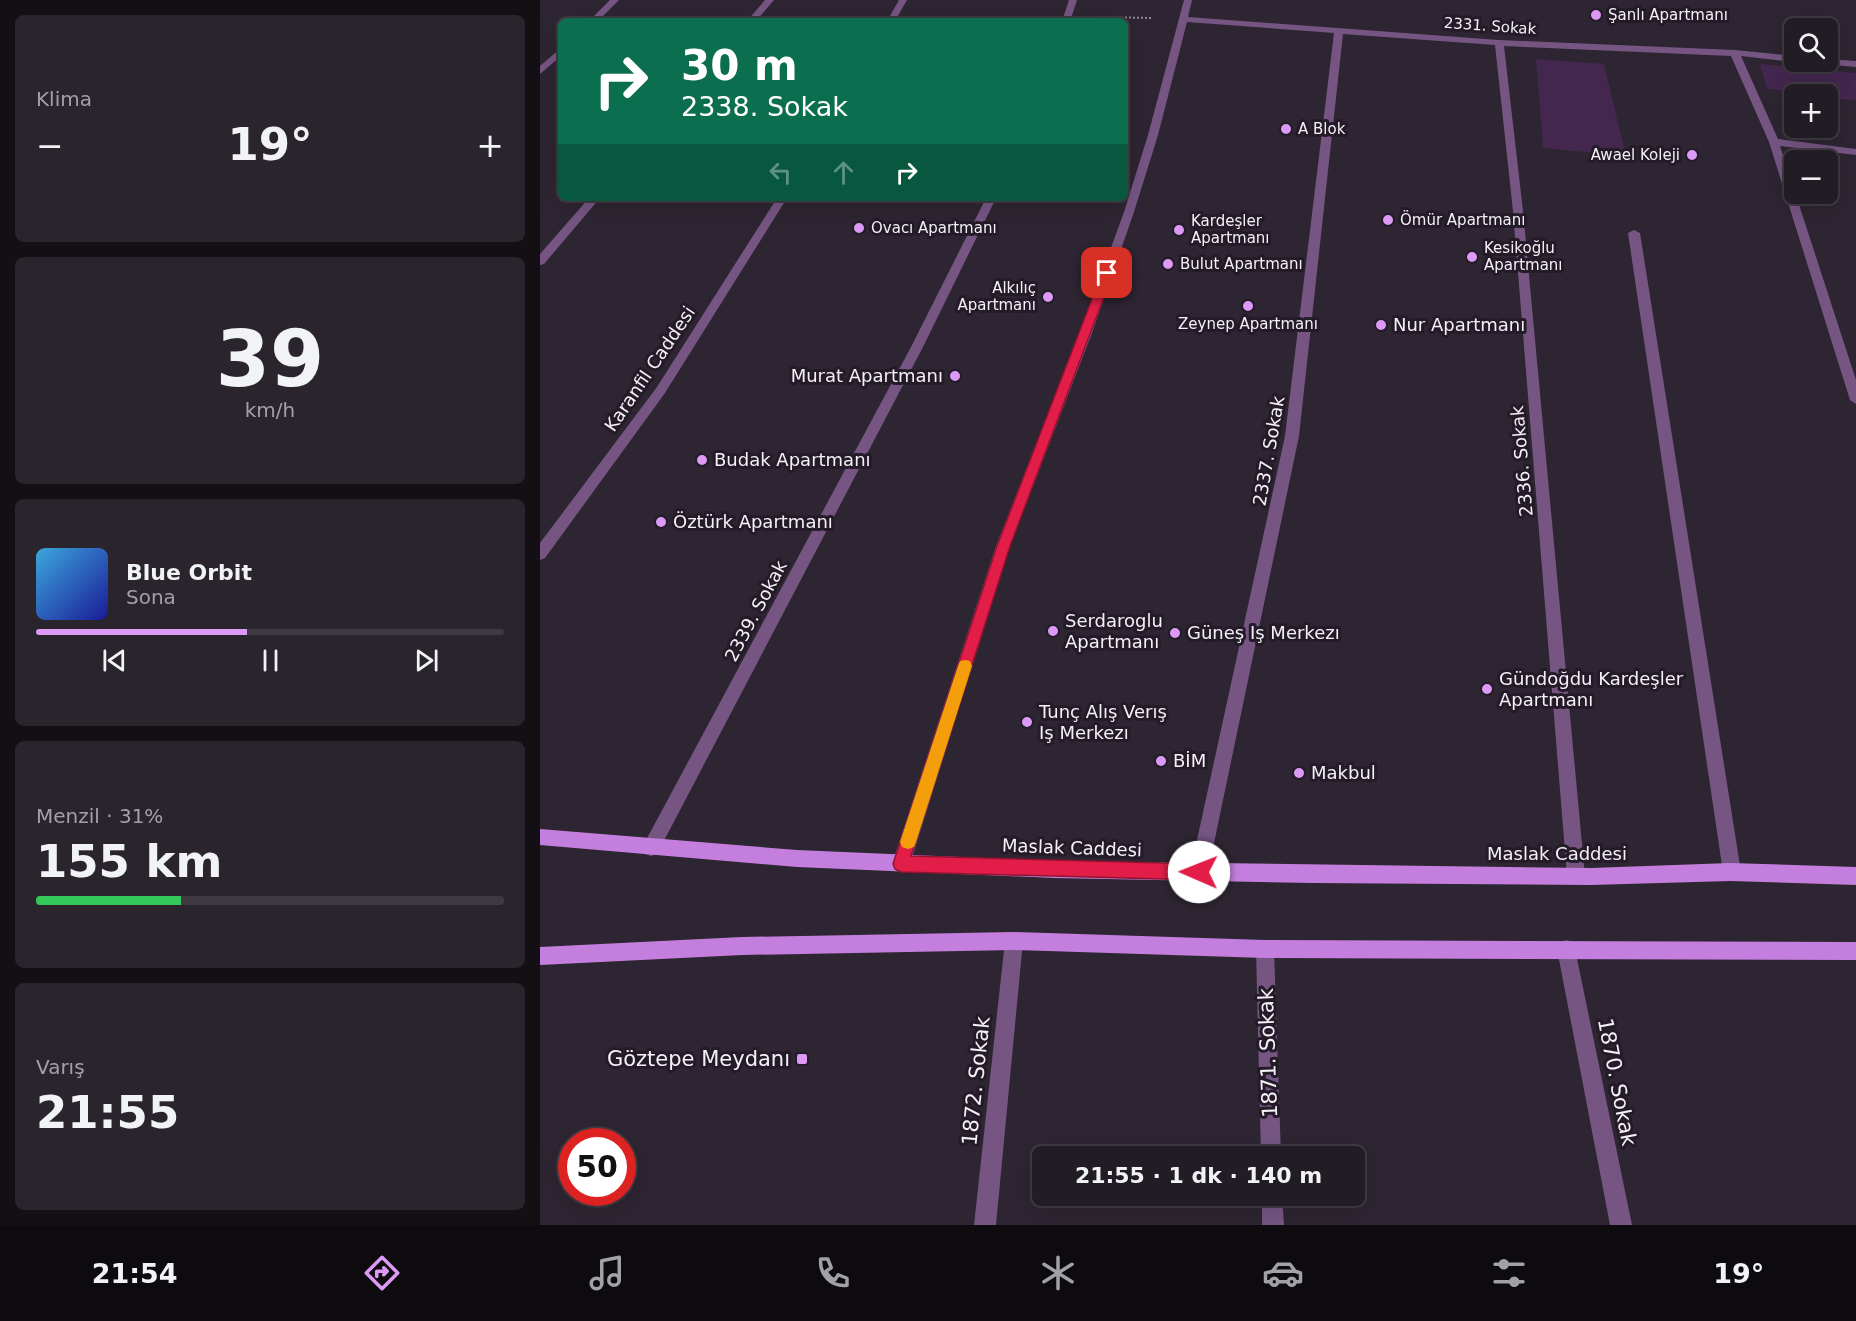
<!DOCTYPE html>
<html lang="tr">
<head>
<meta charset="utf-8">
<style>
	body { margin:0; font-family:"DejaVu Sans",sans-serif; background:#2a252d; color:#f1f3f6; height:100vh; display:flex; flex-direction:column; font-size:22px; white-space:nowrap }
	* { box-sizing:border-box; margin:0 }
	p { font-size:20px; color:#a2a1a7 }
	.icon { flex:none; width:33px; height:33px; fill:none; stroke:currentColor; stroke-width:2; stroke-linecap:round; stroke-linejoin:round }
	.map { position:relative; flex:1; overflow:hidden }
	.panel { display:flex; flex-direction:column; gap:15px; padding:15px; background:#130f14; width:540px }
	.panel>* { flex:none }
	.banner { position:absolute; left:18px; top:18px; width:570px; height:183px; border-radius:9px; box-shadow:0 6px 24px #0002,0 0 0 2px #3f3a42; background:#0b6e4f; color:#fff; overflow:hidden }
	.controls { position:absolute; left:1244px; top:18px; display:grid; gap:12px }
	.controls a { display:grid; place-items:center; width:54px; height:54px; border-radius:9px; background:#221c25; box-shadow:0 6px 24px #0002,0 0 0 2px #3f3a42; font-size:30px }
	.speed { position:absolute; left:18px; top:1128px; display:flex; gap:12px; font-size:30px; font-weight:700; text-align:center }
	.speed>* { display:grid; place-content:center; width:78px; height:78px; border-radius:50%; background:#221c25; box-shadow:0 6px 24px #0002,0 0 0 2px #3f3a42; line-height:1 }
	.speed .limit { border:9px solid #d22; background:#fff; color:#111 }
	.pin { position:absolute; display:grid; place-items:center; width:51px; height:51px; color:#fff; margin:-26px; border-radius:12px; box-shadow:0 3px 9px #0006 }
	.me { position:absolute; width:66px; margin:-33px; rotate:271deg; stroke-linejoin:round; filter:drop-shadow(0 0 4px #0008) }
	.turn { display:flex; align-items:center; gap:21px; height:126px; padding:0 24px; font-size:27px }
	.turn .icon { width:78px; height:78px; stroke-width:2.5 }
	.turn b { display:block; font-size:42px; line-height:51px }
	.lanes { display:flex; align-items:center; height:57px; padding:0 24px; background:#0003; justify-content:center; gap:30px; direction:ltr }
	.lanes .off { opacity:.35 }
	.big { font-size:45px; font-weight:600; line-height:1.1 }
	.panel .tile { flex:1; display:flex; flex-direction:column; justify-content:center; gap:9px; min-width:0; padding:0 21px; border-radius:9px; background:#2a252d }
	.panel .dial { align-items:center; gap:0 }
	.dial b { font-size:78px; line-height:1 }
	.song { display:flex; align-items:center; gap:18px }
	.cover { width:72px; height:72px; border-radius:9px; background:linear-gradient(135deg,hsl(200 70% 55%),hsl(240 70% 35%)) }
	.played { height:6px; border-radius:3px; background:linear-gradient(90deg,#dc99f5 45%,#3f3a42 45%) }
	.keys { display:flex; justify-content:space-around; direction:ltr }
	.heat { display:flex; justify-content:space-between; align-items:center; font-size:33px; direction:ltr }
	.charge { height:9px; border-radius:4px; background:linear-gradient(90deg,#34c759 31%,#3f3a42 0) }
	.trip { position:absolute; left:492px; top:1146px; width:333px; height:60px; border-radius:9px; background:#221c25; box-shadow:0 6px 24px #0002,0 0 0 2px #3f3a42; font-weight:600; line-height:60px; text-align:center }
	.tab-bar { display:flex; height:96px; justify-content:space-around; align-items:center; background:#0e0b0f; color:#a2a1a7 }
	.tab-bar .icon { width:42px; height:42px }
	.tab-bar .active { color:#dc99f5 }
	.tab-bar b { font-size:27px; color:#f1f3f6 }
	main { display:flex; flex:1; min-height:0 }
	.map>svg:first-child { display:block }
</style>
</head>
<body>
<main>
<section class="panel">
<div class="tile"><p>Klima</p>
<div class="heat"><a>−</a><b class="big">19°</b><a>+</a></div>
</div>
<div class="tile dial"><b>39</b><p>km/h</p></div>
<div class="tile">
<div class="song"><i class="cover"></i><div><b>Blue Orbit</b><p>Sona</p></div></div>
<div class="played"></div>
<div class="keys"><svg class="icon" aria-label="previous" viewBox="0 0 24 24"><path d="M18 5L8 12l10 7zM5 5v14"/></svg><svg class="icon" aria-label="pause" viewBox="0 0 24 24"><path d="M8 5v14M16 5v14"/></svg><svg class="icon" aria-label="next" viewBox="0 0 24 24"><path d="M6 5l10 7-10 7zM19 5v14"/></svg></div>
</div>
<div class="tile"><p>Menzil · 31%</p><b class="big">155 km</b><div class="charge"></div></div>
<div class="tile"><p>Varış</p><b class="big">21:55</b></div>
</section>
<div class="map">
<svg width="1316" height="1225" viewBox="0 0 1316 1225">
	<rect width="100%" height="100%" fill="#2d2531"/>
	<g fill="#44274f">
		<polygon points="996,59 1064,64 1086,156 1003,148"/>
		<polygon points="1220,64 1316,73 1316,101 1287,97 1287,94 1227,89"/>
	</g>
	<g fill="none" stroke-linecap="round" stroke-linejoin="round">
		<polyline stroke="#908993" stroke-width="2" stroke-dasharray="2 2" stroke-linecap="butt" points="557,17 613,18"/>
		<g fill="#765583" fill-rule="evenodd">
			<polygon points="70,0 79,0 58,21 49,21"/>
			<polygon points="225,0 234,0 216,21 207,21"/>
			<polygon points="359,0 367,0 355,21 347,21"/>
			<polygon points="529,0 537,0 530,21 522,21"/>
			<polygon points="644,0 652,0 648,17 959,40 1195,50 1254,56 1254,62 1201,56 1238,139 1316,149 1316,155 1240,146 1316,380 1316,404 1310,400 1229,142 1191,56 964,46 983,211 1045,876 1042,882 1036,885 1030,882 1027,876 973,211 955,45 803,34 759,436 668,872 665,878 659,881 653,878 650,872 745,436 794,33 647,22 618,135 594,212 552,333 470,546 370,864 367,870 361,872 355,870 352,864 456,546 540,333 584,212 608,135"/>
			<polygon points="21,48 21,56 0,74 0,66"/>
			<polygon points="1287,59 1316,61 1316,67 1283,64 1282,62 1287,62"/>
			<polygon points="49,198 60,198 4,264 0,265 0,254"/>
			<polygon points="237,198 247,198 125,393 5,558 0,560 0,543 117,387"/>
			<polygon points="446,198 456,198 383,347 117,854 111,856 105,854 102,848 105,842 371,347"/>
			<polygon points="1094,230 1100,233 1201,872 1198,878 1192,881 1186,878 1183,872 1088,233"/>
			<polygon points="474,932 480,935 483,941 456,1225 434,1225 465,941 468,935"/>
			<polygon points="725,940 732,942 734,949 741,1156 721,1156 716,949 718,942"/>
			<polygon points="1026,940 1033,942 1035,949 1092,1225 1070,1225 1017,949 1019,942"/>
			<polygon points="722,1196 742,1196 744,1225 722,1225"/>
		</g>
		<g fill="#c47fde" fill-rule="evenodd">
			<polygon points="0,829 257,850 515,861 1051,868 1190,863 1316,867 1316,885 1190,881 1051,885 773,883 515,878 257,867 0,845"/>
			<polygon points="474,932 725,940 1316,942 1316,960 725,958 474,950 202,955 0,965 0,947 202,937"/>
		</g>
	</g>
	<polygon fill="#e11d48" stroke="#92132f" stroke-width="1.5" points="567,270 573,273 470,546 371,856 659,864 665,867 667,872 665,878 659,880 361,872 355,869 353,864 457,546 562,273"/>
	<polygon fill="#f59e0b" points="425,660 430,661 432,666 376,842 374,847 368,849 362,847 360,842 418,666 420,661"/>
	<g fill="#dc99f5" stroke="#231b27" stroke-width="2">
		<circle cx="1056" cy="15" r="6"/>
		<circle cx="746" cy="129" r="6"/>
		<circle cx="1152" cy="155" r="6"/>
		<circle cx="848" cy="220" r="6"/>
		<circle cx="319" cy="228" r="6"/>
		<circle cx="639" cy="230" r="6"/>
		<circle cx="932" cy="257" r="6"/>
		<circle cx="628" cy="264" r="6"/>
		<circle cx="508" cy="297" r="6"/>
		<circle cx="708" cy="306" r="6"/>
		<circle cx="841" cy="325" r="6"/>
		<circle cx="415" cy="376" r="6"/>
		<circle cx="162" cy="460" r="6"/>
		<circle cx="121" cy="522" r="6"/>
		<circle cx="513" cy="631" r="6"/>
		<circle cx="635" cy="633" r="6"/>
		<circle cx="947" cy="689" r="6"/>
		<circle cx="487" cy="722" r="6"/>
		<circle cx="621" cy="761" r="6"/>
		<circle cx="759" cy="773" r="6"/>
		<rect x="256" y="1053" width="12" height="12" rx="3"/>
	</g>
	<g text-anchor="middle" stroke-width="6" stroke-linejoin="round" paint-order="stroke">
		<g font-size="15" fill="#f5eff8" stroke="#231b27" text-anchor="start">
			<text x="1068" y="20">Şanlı Apartmanı</text>
			<text x="758" y="134">A Blok</text>
			<text x="1140" y="160" text-anchor="end">Awael Koleji</text>
			<text x="860" y="225">Ömür Apartmanı</text>
			<text x="651" y="226">Kardeşler<tspan x="651" dy="17">Apartmanı</tspan></text>
			<text x="331" y="233">Ovacı Apartmanı</text>
			<text x="944" y="253">Kesikoğlu<tspan x="944" dy="17">Apartmanı</tspan></text>
			<text x="640" y="269">Bulut Apartmanı</text>
			<text x="496" y="293" text-anchor="end">Alkılıç<tspan x="496" dy="17">Apartmanı</tspan></text>
			<text x="708" y="329" text-anchor="middle">Zeynep Apartmanı</text>
		</g>
		<g font-size="15" fill="#f5eff8" stroke="#231b27">
			<text transform="translate(950 26) rotate(4)" y="5">2331. Sokak</text>
		</g>
		<g font-size="18" fill="#f5eff8" stroke="#231b27" text-anchor="start">
			<text x="853" y="331">Nur Apartmanı</text>
			<text x="403" y="382" text-anchor="end">Murat Apartmanı</text>
			<text x="174" y="466">Budak Apartmanı</text>
			<text x="133" y="528">Öztürk Apartmanı</text>
			<text x="525" y="627">Serdaroglu<tspan x="525" dy="21">Apartmanı</tspan></text>
			<text x="647" y="639">Güneş Iş Merkezı</text>
			<text x="959" y="685">Gündoğdu Kardeşler<tspan x="959" dy="21">Apartmanı</tspan></text>
			<text x="499" y="718">Tunç Alış Verış<tspan x="499" dy="21">Iş Merkezı</tspan></text>
			<text x="633" y="767">BİM</text>
			<text x="771" y="779">Makbul</text>
		</g>
		<g font-size="18" fill="#f5eff8" stroke="#231b27">
			<text transform="translate(110 369) rotate(-56)" y="6">Karanfil Caddesi</text>
			<text transform="translate(729 451) rotate(-80)" y="6">2337. Sokak</text>
			<text transform="translate(982 461) rotate(-95)" y="6">2336. Sokak</text>
			<text transform="translate(216 611) rotate(-62)" y="6">2339. Sokak</text>
			<text transform="translate(532 848) rotate(2)" y="6">Maslak Caddesi</text>
			<text x="1017" y="860">Maslak Caddesi</text>
		</g>
		<g font-size="21" fill="#f5eff8" stroke="#231b27">
			<text transform="translate(728 1053) rotate(-92)" y="7">1871. Sokak</text>
			<text transform="translate(436 1081) rotate(-84)" y="7">1872. Sokak</text>
			<text transform="translate(1077 1082) rotate(79)" y="7">1870. Sokak</text>
		</g>
		<g font-size="21" fill="#f5eff8" stroke="#231b27" text-anchor="end">
			<text x="250" y="1066">Göztepe Meydanı</text>
		</g>
	</g>
</svg>
<div class="controls">
<a><svg class="icon" aria-label="search" viewBox="0 0 24 24"><circle cx="10" cy="10" r="6"/><path d="M15 15l6 6"/></svg></a>
<a>+</a>
<a>−</a>
</div>
<div class="speed"><div class="limit">50</div></div>
<div class="pin" style="left:567px;top:273px;background:#d93025"><svg class="icon" aria-label="arrive" viewBox="0 0 24 24"><path d="M6 21V4h12l-3 4 3 4H6"/></svg></div>
<svg class="me" style="left:659px;top:872px" viewBox="-20 -20 40 40"><circle r="19" fill="#fff"/><path d="M0-13L10 11 0 6-10 11z" fill="#e11d48"/></svg>
<div class="trip">21:55 · 1 dk · 140 m</div>
<div class="banner">
<div class="turn"><svg class="icon" aria-label="right" viewBox="0 0 24 24"><path d="M7 20v-9h11M14 6l5 5-5 5"/></svg><div><b>30 m</b>2338. Sokak</div></div>
<div class="lanes"><svg class="icon off" aria-label="left" viewBox="0 0 24 24"><path d="M17 20v-9H6M10 6l-5 5 5 5"/></svg><svg class="icon off" aria-label="ahead" viewBox="0 0 24 24"><path d="M12 20V5M6 11l6-6 6 6"/></svg><svg class="icon" aria-label="right" viewBox="0 0 24 24"><path d="M7 20v-9h11M14 6l5 5-5 5"/></svg></div>
</div>
</div>
</main>
<nav class="tab-bar">
<b>21:54</b>
<svg class="icon active" aria-label="directions" viewBox="0 0 24 24"><path d="M12 3l9 9-9 9-9-9zM9 14v-3h6M13 9l2 2-2 2"/></svg>
<svg class="icon" aria-label="music" viewBox="0 0 24 24"><path d="M9 18V5l10-2v13"/><circle cx="6" cy="18" r="3"/><circle cx="16" cy="16" r="3"/></svg>
<svg class="icon" aria-label="phone" viewBox="0 0 24 24"><path d="M5 4h4l2 5-3 2q2 4 5 5l2-3 5 2v4C11 20 4 13 5 4z"/></svg>
<svg class="icon" aria-label="climate" viewBox="0 0 24 24"><path d="M12 3v18M4 7l16 10M4 17L20 7"/></svg>
<svg class="icon" aria-label="car" viewBox="0 0 24 24"><path d="M5 17H2v-5l4-1 3-4h7l3 4 3 1v5h-3M9 17h6M6 11h13"/><circle cx="7" cy="17" r="2"/><circle cx="17" cy="17" r="2"/></svg>
<svg class="icon" aria-label="filters" viewBox="0 0 24 24"><path d="M4 7h16M4 17h16"/><circle cx="9" cy="7" r="2"/><circle cx="15" cy="17" r="2"/></svg>
<b>19°</b>
</nav>
</body>
</html>
